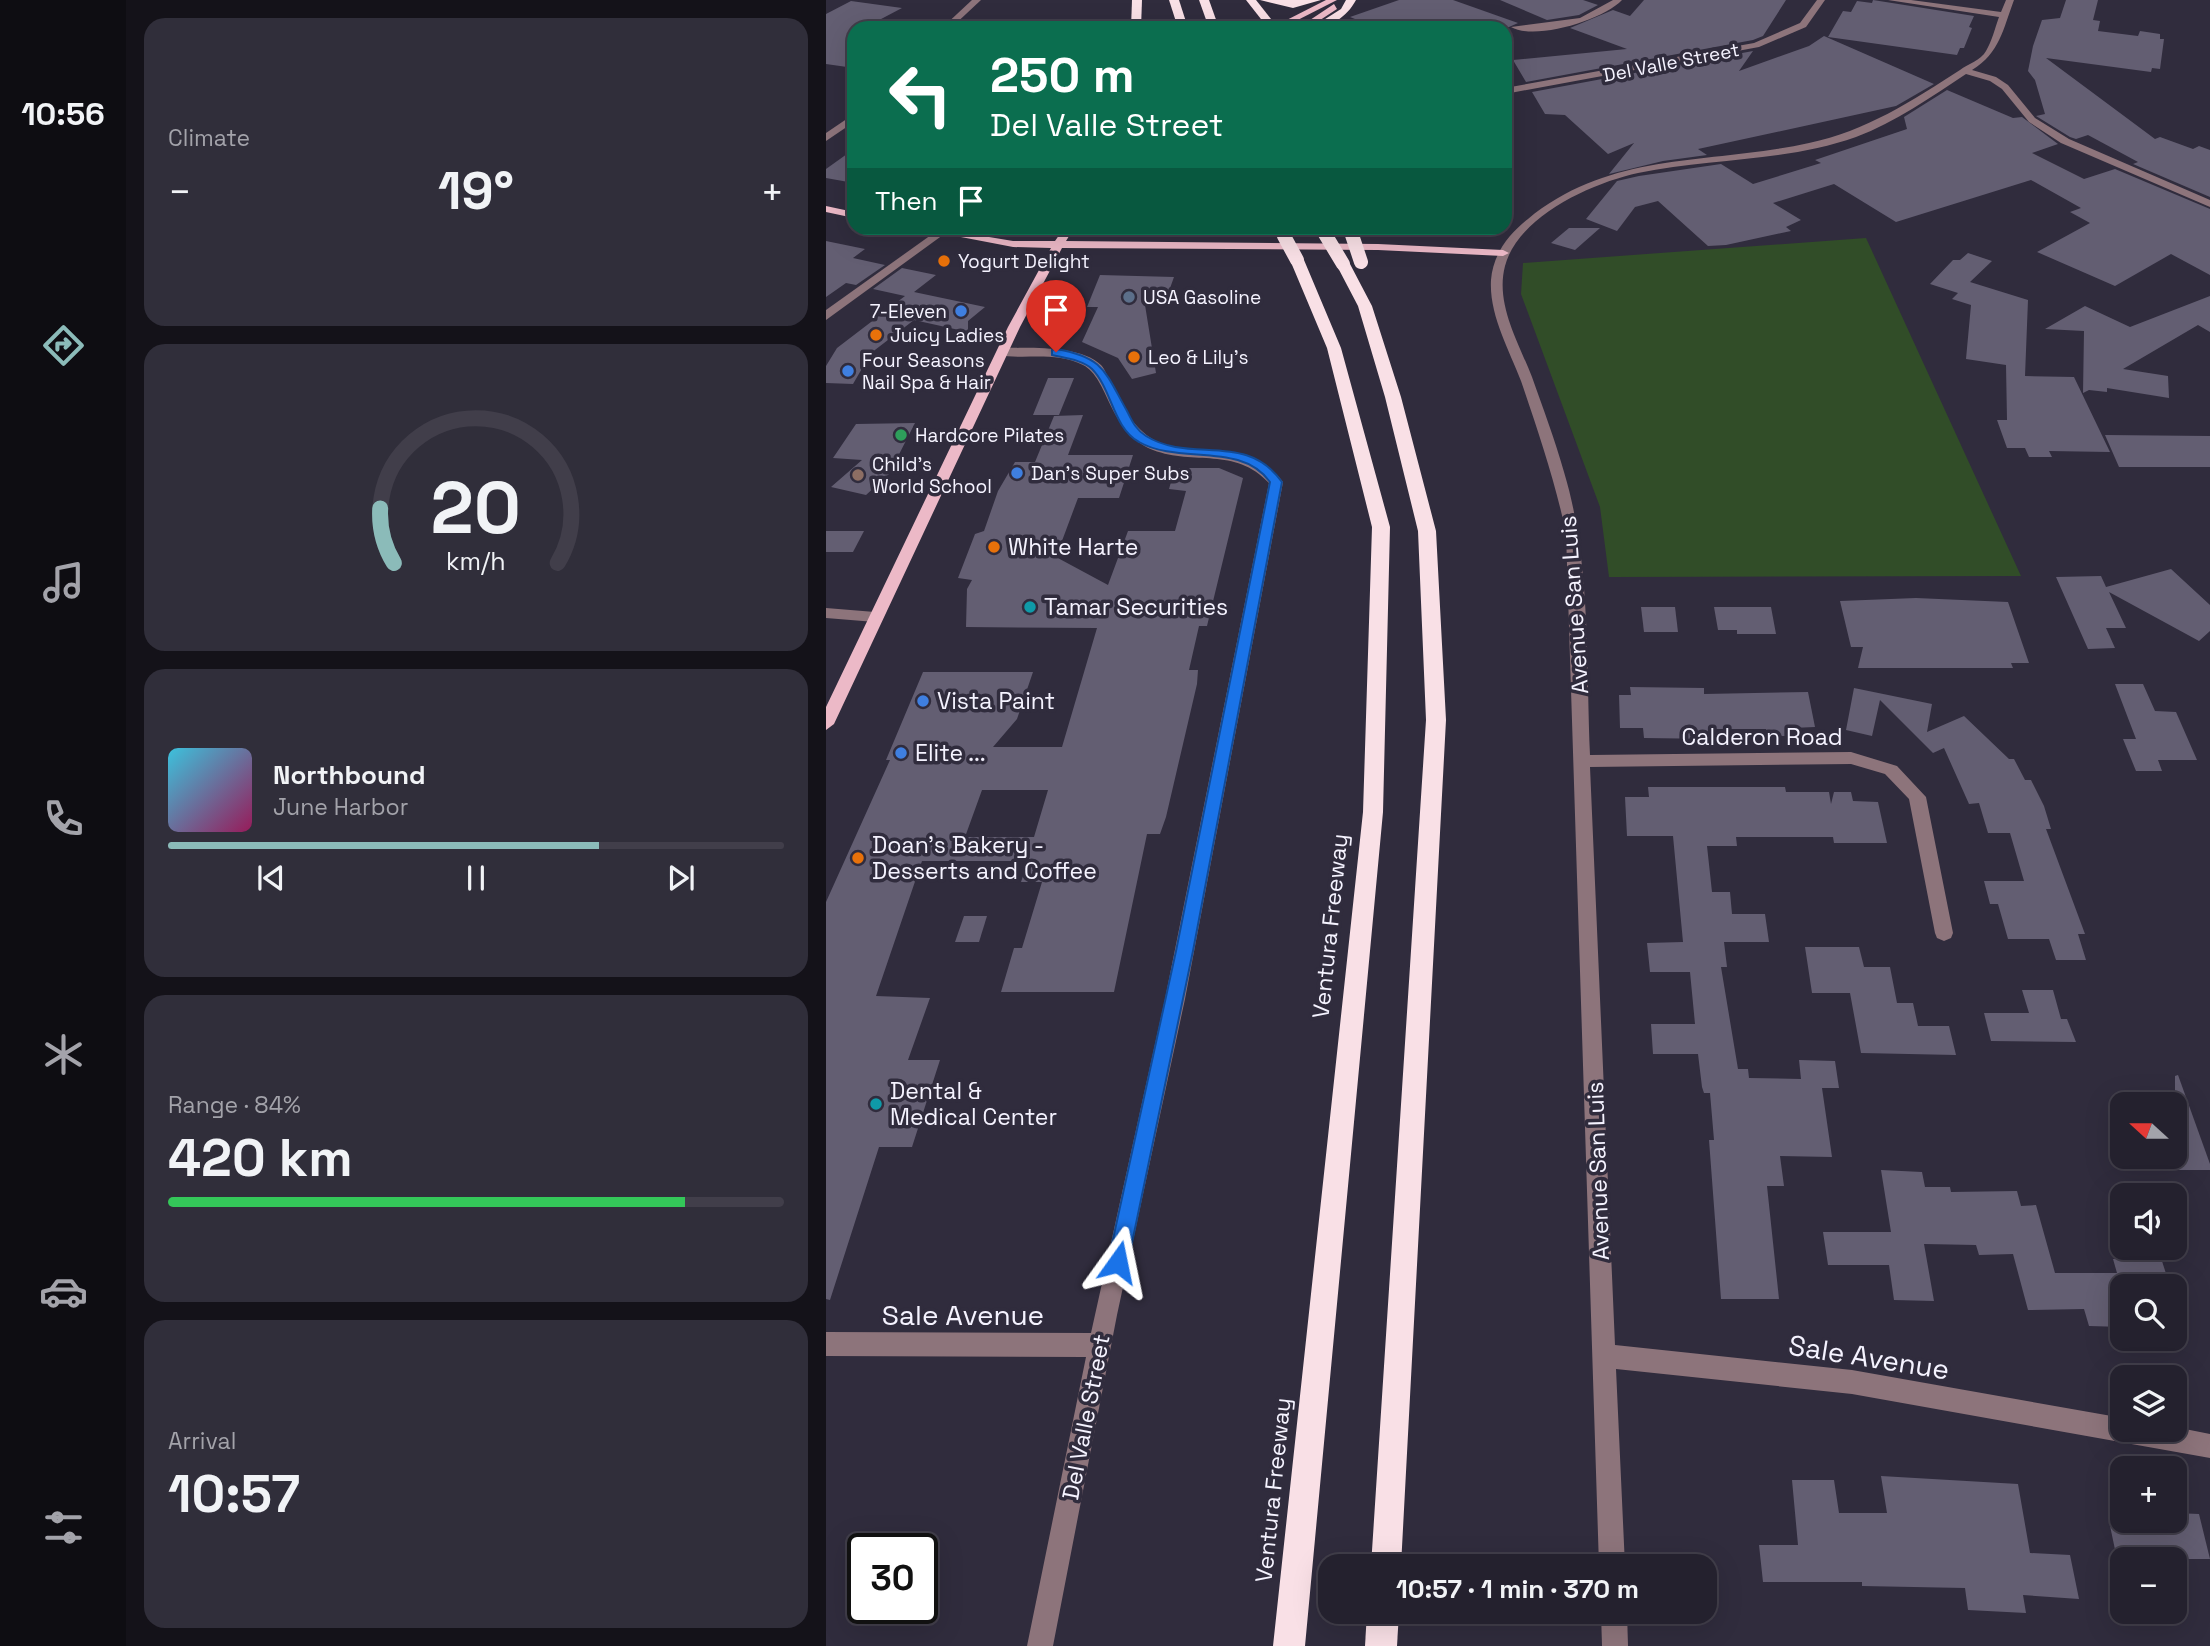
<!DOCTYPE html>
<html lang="en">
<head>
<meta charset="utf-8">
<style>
	body { margin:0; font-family:"Space Grotesk",sans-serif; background:#302e3a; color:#f1f3f6; height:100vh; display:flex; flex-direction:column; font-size:26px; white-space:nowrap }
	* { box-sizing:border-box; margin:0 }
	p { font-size:23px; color:#a3a3aa }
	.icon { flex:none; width:38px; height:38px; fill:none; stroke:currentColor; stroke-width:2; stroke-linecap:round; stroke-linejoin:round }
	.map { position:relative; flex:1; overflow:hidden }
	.sheet { display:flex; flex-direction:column; gap:18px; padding:18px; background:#141219; width:700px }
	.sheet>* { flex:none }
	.banner { position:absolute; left:21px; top:21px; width:665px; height:214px; border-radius:21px; box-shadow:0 7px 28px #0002,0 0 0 2px #413e4a; background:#0b6e4f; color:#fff; overflow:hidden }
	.needle { width:46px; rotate:291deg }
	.controls { position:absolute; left:1284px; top:1092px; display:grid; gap:14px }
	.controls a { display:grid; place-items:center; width:77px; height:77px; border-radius:14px; background:#24212e; box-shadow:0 7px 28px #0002,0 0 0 2px #413e4a; font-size:35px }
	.speed { position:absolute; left:21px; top:1533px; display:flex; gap:14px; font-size:35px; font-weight:700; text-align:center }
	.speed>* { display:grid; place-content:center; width:91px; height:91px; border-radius:50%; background:#24212e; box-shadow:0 7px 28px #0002,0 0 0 2px #413e4a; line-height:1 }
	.speed .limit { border:4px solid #111; border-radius:10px; background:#fff; color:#111 }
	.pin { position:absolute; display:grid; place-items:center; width:60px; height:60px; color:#fff; margin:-72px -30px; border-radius:50% 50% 50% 0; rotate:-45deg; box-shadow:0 0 7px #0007 }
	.pin .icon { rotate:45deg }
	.me { position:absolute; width:77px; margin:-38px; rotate:12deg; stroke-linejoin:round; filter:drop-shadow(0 0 5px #0008) }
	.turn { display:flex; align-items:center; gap:24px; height:147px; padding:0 28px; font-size:32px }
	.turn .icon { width:91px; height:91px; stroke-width:2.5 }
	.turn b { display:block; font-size:49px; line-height:60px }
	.then { display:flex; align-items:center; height:66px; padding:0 28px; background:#0003; gap:14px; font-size:26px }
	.big { font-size:52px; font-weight:700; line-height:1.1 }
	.sheet .tile { flex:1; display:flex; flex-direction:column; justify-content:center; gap:10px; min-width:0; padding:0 24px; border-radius:21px; background:#302e3a }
	.sheet .dial { align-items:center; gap:0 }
	.dial svg { height:182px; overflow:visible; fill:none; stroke:#413e4a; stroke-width:7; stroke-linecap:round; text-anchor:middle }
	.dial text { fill:#f1f3f6; stroke:none }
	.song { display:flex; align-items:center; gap:21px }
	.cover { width:84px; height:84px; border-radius:10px; background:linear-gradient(135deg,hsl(190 70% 55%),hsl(330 70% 35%)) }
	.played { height:7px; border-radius:4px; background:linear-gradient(90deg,#8bbbb9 70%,#413e4a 70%) }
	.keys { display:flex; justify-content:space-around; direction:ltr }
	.heat { display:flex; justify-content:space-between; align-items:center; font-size:38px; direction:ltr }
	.charge { height:10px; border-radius:5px; background:linear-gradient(90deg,#34c759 84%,#413e4a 0) }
	.trip { position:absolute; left:492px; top:1554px; width:399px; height:70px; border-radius:21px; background:#24212e; box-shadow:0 7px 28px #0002,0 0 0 2px #413e4a; font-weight:700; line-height:70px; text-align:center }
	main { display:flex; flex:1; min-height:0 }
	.menu { display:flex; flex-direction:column; width:126px; justify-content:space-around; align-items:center; background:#0e0d12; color:#a3a3aa }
	.menu .icon { width:49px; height:49px }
	.menu .selected { color:#8bbbb9 }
	.menu b { font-size:32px; color:#f1f3f6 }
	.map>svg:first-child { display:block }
</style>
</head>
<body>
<main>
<nav class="menu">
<b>10:56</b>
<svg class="icon selected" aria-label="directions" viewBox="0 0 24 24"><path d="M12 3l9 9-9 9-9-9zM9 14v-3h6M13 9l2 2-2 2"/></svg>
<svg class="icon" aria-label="music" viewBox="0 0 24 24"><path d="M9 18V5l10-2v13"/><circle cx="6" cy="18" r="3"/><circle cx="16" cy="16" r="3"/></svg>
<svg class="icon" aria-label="phone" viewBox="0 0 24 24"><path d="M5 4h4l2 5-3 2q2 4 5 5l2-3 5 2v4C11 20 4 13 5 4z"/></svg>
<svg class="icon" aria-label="climate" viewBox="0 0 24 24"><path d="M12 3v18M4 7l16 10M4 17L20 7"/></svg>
<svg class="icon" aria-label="car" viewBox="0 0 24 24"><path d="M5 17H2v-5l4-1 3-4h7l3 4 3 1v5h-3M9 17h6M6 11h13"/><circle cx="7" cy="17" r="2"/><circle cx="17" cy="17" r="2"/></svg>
<svg class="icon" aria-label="filters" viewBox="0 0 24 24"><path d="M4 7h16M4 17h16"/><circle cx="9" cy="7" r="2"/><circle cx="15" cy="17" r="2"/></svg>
</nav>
<section class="sheet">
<div class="tile"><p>Climate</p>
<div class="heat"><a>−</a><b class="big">19°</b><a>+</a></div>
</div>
<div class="tile dial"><svg viewBox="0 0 100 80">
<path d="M14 69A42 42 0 1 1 86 69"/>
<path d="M14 69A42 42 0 0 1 8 45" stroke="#8bbbb9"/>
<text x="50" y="56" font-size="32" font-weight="700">20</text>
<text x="50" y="72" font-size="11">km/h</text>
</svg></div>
<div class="tile">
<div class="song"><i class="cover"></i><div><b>Northbound</b><p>June Harbor</p></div></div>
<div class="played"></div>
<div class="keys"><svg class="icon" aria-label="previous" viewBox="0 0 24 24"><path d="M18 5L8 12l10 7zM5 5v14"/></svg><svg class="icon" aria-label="pause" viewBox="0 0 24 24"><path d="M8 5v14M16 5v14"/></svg><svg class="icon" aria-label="next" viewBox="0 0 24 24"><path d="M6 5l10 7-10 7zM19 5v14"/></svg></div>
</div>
<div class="tile"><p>Range · 84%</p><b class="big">420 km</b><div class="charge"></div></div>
<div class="tile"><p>Arrival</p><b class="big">10:57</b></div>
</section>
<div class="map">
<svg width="1384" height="1646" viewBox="0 0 1384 1646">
	<rect width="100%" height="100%" fill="#302c3d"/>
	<polygon fill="#314d28" points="1040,238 1195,576 783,577 774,507 695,294 697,263"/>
	<g fill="#635e72" fill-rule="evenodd">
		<polygon points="573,0 627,0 692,23 683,27 551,28 524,17"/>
		<polygon points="674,0 757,0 772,5 753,15 721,20"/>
		<polygon points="818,0 960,0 937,36 927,40 700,82 687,60 801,49 744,28 787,10 804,16"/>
		<polygon points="1047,0 1148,16 1143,27 1146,28 1138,48 1134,48 1131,55 1002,37 1017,11 1025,12 1031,1 1046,3"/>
		<polygon points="1240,0 1272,0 1267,20 1274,21 1272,31 1312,36 1314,31 1334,34 1334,39 1338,39 1334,69 1326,68 1325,72 1220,58 1329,139 1334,137 1367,149 1373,146 1384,150 1384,197 1307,164 1312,162 1262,135 1250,139 1244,137 1210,116 1219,114 1209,80 1202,71 1207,46 1216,20 1234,18"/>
		<polygon points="25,1 76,8 38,28 28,28 28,68 0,64 0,14"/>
		<polygon points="998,36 1108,84 1070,106 872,149 881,155 837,161 783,174 808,143 782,154 739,115 719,114 706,92 927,51 913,71 983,46"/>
		<polygon points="1121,90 1187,118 1196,117 1232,144 1206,153 1258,179 1289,169 1384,209 1384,275 1345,254 1289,286 1211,252 1264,223 1244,212 1255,208 1205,180 1070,222 1008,184 947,203 975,220 960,227 965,231 900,245 882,246 832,201 809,207 791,231 760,219 791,181 813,176 895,164 927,184 995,163 989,160 1081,129 1078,117"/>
		<polygon points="28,149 28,183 0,178 0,169"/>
		<polygon points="743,228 774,228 749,250 725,243"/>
		<polygon points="0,241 39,249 27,258 59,265 30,285 20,283 0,297"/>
		<polygon points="1142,253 1166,261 1144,282 1202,300 1199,376 1248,377 1284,452 1223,451 1226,457 1203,457 1199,448 1181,448 1171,420 1181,420 1180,365 1140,359 1145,305 1126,299 1132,293 1104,284 1127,260 1134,260"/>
		<polygon points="76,268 110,275 88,292 159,307 142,321 142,332 88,320 45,353 27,384 0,383 0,366 11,348 79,296 47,289"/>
		<polygon points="274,275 348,277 338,305 319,305 330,373 306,379 292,358 256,342 272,307 261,307"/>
		<polygon points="1384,296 1384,332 1372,325 1297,369 1342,376 1343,398 1281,388 1281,392 1263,390 1257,393 1258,331 1219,329 1259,306 1304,327"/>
		<polygon points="222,378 248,378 233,415 207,415"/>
		<path d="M257,415l-15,40h65l-14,43h-41l-22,59 52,28 20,-54h47l11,-40 -17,-2 6,-21h44l24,10 -36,148h-8l-10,44h9l-1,14 -31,133 -6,17h-13l-33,158h-113l13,-44h8l20,-66h-21l7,-21h-106l-46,135 54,2 -22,62h32l-28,87h-33l-49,153 -4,-1v-397l64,-142h-4l37,-88h110l-16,47 -24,28h69l35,-119 -131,-1 1,-38 5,-9 -14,-2 17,-44 9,-3 14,-40 17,-29h20l19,-46zM156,790h66l-14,47h-69z"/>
		<polygon points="89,423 63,474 40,495 5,487 36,460 7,458 30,424"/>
		<polygon points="1279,435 1384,436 1384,467 1293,467"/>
		<polygon points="0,531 38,531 27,552 0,552"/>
		<polygon points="1345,569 1384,605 1384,631 1373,641 1283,592 1300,628 1280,628 1289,648 1262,649 1230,577 1275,576 1280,587"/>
		<polygon points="1090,598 1182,602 1203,663 1185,663 1187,668 1032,668 1037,647 1025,647 1014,601"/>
		<polygon points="815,607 849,607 852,632 818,632"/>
		<polygon points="888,607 945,607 950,634 911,634 911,630 892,630"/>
		<polygon points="1289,684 1317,684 1329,711 1350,712 1371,760 1332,760 1336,771 1310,771 1297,739 1310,739"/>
		<polygon points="804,687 878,688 878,694 982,692 989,727 966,728 968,736 941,736 940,729 889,729 891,739 818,738 817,728 794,728 793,695 805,695"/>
		<polygon points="1028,688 1106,704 1101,732 1138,716 1183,759 1188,759 1199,780 1205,780 1218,806 1225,829 1220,829 1259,934 1252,934 1260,960 1230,960 1223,939 1182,939 1172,904 1164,904 1158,881 1198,881 1184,833 1162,833 1153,803 1143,804 1118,748 1107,753 1054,700 1046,736 1020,730"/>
		<polygon points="822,787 959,787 960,792 1003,792 1005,804 1008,792 1025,792 1027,801 1052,802 1061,843 1008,843 1007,837 910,837 911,846 881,846 886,892 904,892 906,914 939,914 943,942 898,942 901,967 895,967 912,1069 922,1069 923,1078 975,1079 973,1060 1009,1061 1013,1088 996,1088 1006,1157 954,1156 958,1186 941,1186 953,1299 895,1299 883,1140 888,1140 884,1093 878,1093 876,1087 872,1054 827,1054 825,1024 869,1024 864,972 824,972 821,943 857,942 847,836 801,836 799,797 823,797"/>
		<polygon points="138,916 161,916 153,942 129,942"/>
		<polygon points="979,947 1033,947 1038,967 1064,967 1071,1003 1087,1003 1092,1026 1123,1026 1130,1055 1035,1053 1024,993 986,993"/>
		<polygon points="1196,990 1227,990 1235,1019 1241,1019 1250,1042 1165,1041 1158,1013 1203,1013"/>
		<polygon points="1352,1075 1384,1164 1384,1170 1349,1170 1349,1076"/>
		<polygon points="1055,1170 1096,1172 1099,1187 1124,1187 1125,1192 1191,1191 1195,1206 1210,1205 1229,1273 1291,1273 1287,1259 1335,1258 1344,1286 1297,1286 1297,1327 1263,1326 1258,1309 1202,1310 1187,1254 1153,1255 1150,1245 1098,1244 1108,1301 1068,1300 1063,1265 1002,1265 997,1232 1065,1232"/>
		<polygon points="1055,1476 1192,1484 1204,1553 1244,1555 1253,1599 1197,1595 1200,1613 1142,1610 1139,1588 1036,1586 1036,1582 937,1582 933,1545 972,1545 966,1480 1008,1480 1013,1513 1061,1513"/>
		<polygon points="1349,1513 1373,1514 1384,1559 1291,1559 1283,1521 1349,1521"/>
	</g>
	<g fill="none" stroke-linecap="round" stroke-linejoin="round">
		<g fill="#8d747b" fill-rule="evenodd">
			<polygon points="146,0 155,0 125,28 116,28"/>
			<path d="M787,0h9c-19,20 -87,41 -111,27l69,-9z"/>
			<polygon points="991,0 999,0 980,27 933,47 679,94 679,88 928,43 974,23"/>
			<path d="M1062,0h23l90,12 5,-12h8c-11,29 -14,53 -42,70l24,7 12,8 27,33 34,21 141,61v7l-149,-64 -32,-21 -27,-33 -12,-8 -24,-7c-35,23 -70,48 -110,63 -70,25 -146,21 -218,36 -46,10 -120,43 -133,93 -10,38 14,77 27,111 11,31 23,63 32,95 27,89 22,190 26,283l261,-3 46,14 29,31 27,136 -2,5 -7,3 -7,-3 -2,-5 -26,-134 -24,-25 -34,-10 -261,3 25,578 237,25 271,48v12h52v-3l35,7v24l-358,-64 -236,-25 9,197h-26l-33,-1033c-11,-52 -28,-102 -45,-152 -12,-32 -32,-66 -30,-101 2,-26 18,-46 37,-61 84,-69 183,-54 281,-76 57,-12 103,-42 151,-73 8,-6 21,-10 26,-19 6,-10 9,-23 13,-34z"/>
			<polygon points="28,114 28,122 0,141 0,133"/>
			<polygon points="112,230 121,232 0,320 0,310"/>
			<path d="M176,348c26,0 78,-3 99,17 4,4 7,13 10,18 12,25 23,48 49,60 44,19 87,-7 123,39l-98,517 -68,316 -64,331h-26l59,-289 -260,-1v-24l265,1 74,-334 104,-516c-35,-37 -74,-17 -116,-33 -45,-18 -44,-72 -70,-85 -28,-14 -57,-5 -85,-10v-6z"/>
			<polygon points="0,608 49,612 57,617 49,622 0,618"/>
			<polygon points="775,1612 801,1612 802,1646 776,1646"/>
		</g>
		<g fill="#ecb9c7" fill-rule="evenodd">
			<polygon points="500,0 511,0 456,28 445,28"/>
			<polygon points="508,4 511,9 482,28 472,28"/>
			<polygon points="0,206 28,212 28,218 0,212"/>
			<polygon points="88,228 109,228 187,241 229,241 238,228 248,228 240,241 552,244 677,250 683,253 677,256 552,250 236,248 194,327 8,724 0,730 0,707 182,327 225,248 187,247"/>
		</g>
		<g fill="#f9e0e6" fill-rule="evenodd">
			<polygon points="306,0 316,0 315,28 305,28"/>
			<polygon points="343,0 353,0 362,28 352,28"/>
			<polygon points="373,0 383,0 393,28 383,28"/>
			<polygon points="420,0 430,0 452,28 442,28"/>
			<polygon points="434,0 495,0 467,8"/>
			<path d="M520,0h10c-9,17 -26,28 -45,28l30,-19z"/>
			<polygon points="471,256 478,260 515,348 564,527 557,812 479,1646 447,1646 537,812 546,527 501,348 464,260"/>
			<polygon points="517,260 524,264 546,306 575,397 610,531 620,720 575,1566 545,1566 600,720 592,531 559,397 532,306 510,264"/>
			<polygon points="541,1612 573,1612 571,1646 539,1646"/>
		</g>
		<g stroke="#f9e0e6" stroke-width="14">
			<polyline points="499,234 517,264"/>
			<polyline points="526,235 535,262"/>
			<polyline points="458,236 471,260"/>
		</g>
	</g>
	<path fill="#1a73e8" stroke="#114b97" stroke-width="2" d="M230,349c48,8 49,23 71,62 5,10 9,19 19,25 45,28 100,-5 136,46l-89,469 -65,311 -3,7 -7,3 -7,-3 -3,-7 68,-311 94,-469c-29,-41 -91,-17 -131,-40 -26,-14 -27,-53 -47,-73 -9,-9 -28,-11 -40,-14v-5z"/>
	<g fill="#e8710a" stroke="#302c3d" stroke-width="2.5">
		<circle cx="118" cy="261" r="7"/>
		<circle cx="50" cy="335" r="7"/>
		<circle cx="308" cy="357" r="7"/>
		<circle cx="168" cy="547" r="7"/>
		<circle cx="32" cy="858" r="7"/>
	</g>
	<circle fill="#5c6f8a" stroke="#302c3d" stroke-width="2.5" cx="303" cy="297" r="7"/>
	<g fill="#3f7fe0" stroke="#302c3d" stroke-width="2.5">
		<circle cx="135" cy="311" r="7"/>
		<circle cx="22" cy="371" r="7"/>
		<circle cx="191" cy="473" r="7"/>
		<circle cx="97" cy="701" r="7"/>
		<circle cx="75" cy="753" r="7"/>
	</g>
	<circle fill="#2e9e5b" stroke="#302c3d" stroke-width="2.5" cx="75" cy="435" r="7"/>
	<circle fill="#8d6e63" stroke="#302c3d" stroke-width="2.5" cx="32" cy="475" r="7"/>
	<g fill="#0f9aa8" stroke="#302c3d" stroke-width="2.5">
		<circle cx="204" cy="607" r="7"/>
		<circle cx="50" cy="1104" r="7"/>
	</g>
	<g text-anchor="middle" stroke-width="7" stroke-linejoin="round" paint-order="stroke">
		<g font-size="19" fill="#f5f3ff" stroke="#302c3d">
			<text transform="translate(845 62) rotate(-11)" y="7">Del Valle Street</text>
		</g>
		<g font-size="19" fill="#f5f3ff" stroke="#302c3d" text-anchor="start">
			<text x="132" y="268">Yogurt Delight</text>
			<text x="317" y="304">USA Gasoline</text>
			<text x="121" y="318" text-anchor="end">7-Eleven</text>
			<text x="64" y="342">Juicy Ladies</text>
			<text x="322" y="364">Leo &amp; Lily's</text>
			<text x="36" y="367">Four Seasons<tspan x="36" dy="22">Nail Spa &amp; Hair</tspan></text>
			<text x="89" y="442">Hardcore Pilates</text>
			<text x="46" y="471">Child's<tspan x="46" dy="22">World School</tspan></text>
			<text x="205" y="480">Dan's Super Subs</text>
		</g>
		<g font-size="23" fill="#f5f3ff" stroke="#302c3d" text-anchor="start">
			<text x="182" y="555">White Harte</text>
			<text x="218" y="615">Tamar Securities</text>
			<text x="111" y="709">Vista Paint</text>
			<text x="89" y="761">Elite ...</text>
			<text x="46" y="853">Doan's Bakery -<tspan x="46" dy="26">Desserts and Coffee</tspan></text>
			<text x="64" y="1099">Dental &amp;<tspan x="64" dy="26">Medical Center</tspan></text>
		</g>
		<g font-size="23" fill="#f5f3ff" stroke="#302c3d">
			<text transform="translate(748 605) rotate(-94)" y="8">Avenue San Luis</text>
			<text x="936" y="745">Calderon Road</text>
			<text transform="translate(504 926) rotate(-84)" y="8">Ventura Freeway</text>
			<text transform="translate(772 1171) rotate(-92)" y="8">Avenue San Luis</text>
			<text transform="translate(260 1417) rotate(-79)" y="8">Del Valle Street</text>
			<text transform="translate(447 1490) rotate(-84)" y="8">Ventura Freeway</text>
		</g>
		<g font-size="28" fill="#f5f3ff" stroke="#302c3d">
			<text x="137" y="1325">Sale Avenue</text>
			<text transform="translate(1043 1357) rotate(9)" y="10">Sale Avenue</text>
		</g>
	</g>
</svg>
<div class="controls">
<a><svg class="needle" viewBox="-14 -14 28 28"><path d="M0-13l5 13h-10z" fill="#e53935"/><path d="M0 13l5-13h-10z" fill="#a3a3aa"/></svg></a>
<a><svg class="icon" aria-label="sound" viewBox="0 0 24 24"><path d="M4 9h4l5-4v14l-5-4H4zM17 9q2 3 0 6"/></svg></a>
<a><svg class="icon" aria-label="search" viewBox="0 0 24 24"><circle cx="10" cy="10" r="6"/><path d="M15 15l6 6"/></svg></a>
<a><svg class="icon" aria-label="layers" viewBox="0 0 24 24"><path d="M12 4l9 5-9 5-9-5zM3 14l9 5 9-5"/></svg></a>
<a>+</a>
<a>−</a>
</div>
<div class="speed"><div class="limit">30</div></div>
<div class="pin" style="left:230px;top:352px;background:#d93025"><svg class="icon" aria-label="arrive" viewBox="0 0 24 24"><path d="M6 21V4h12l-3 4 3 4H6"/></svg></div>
<svg class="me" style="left:292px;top:1262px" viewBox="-20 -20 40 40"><path d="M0-17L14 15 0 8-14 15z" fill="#1a73e8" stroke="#fff" stroke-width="4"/></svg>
<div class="trip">10:57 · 1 min · 370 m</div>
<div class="banner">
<div class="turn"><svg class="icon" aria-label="left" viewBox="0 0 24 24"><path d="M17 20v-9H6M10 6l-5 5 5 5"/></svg><div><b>250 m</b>Del Valle Street</div></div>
<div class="then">Then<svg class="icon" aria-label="arrive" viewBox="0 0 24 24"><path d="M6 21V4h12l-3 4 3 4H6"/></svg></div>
</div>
</div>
</main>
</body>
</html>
